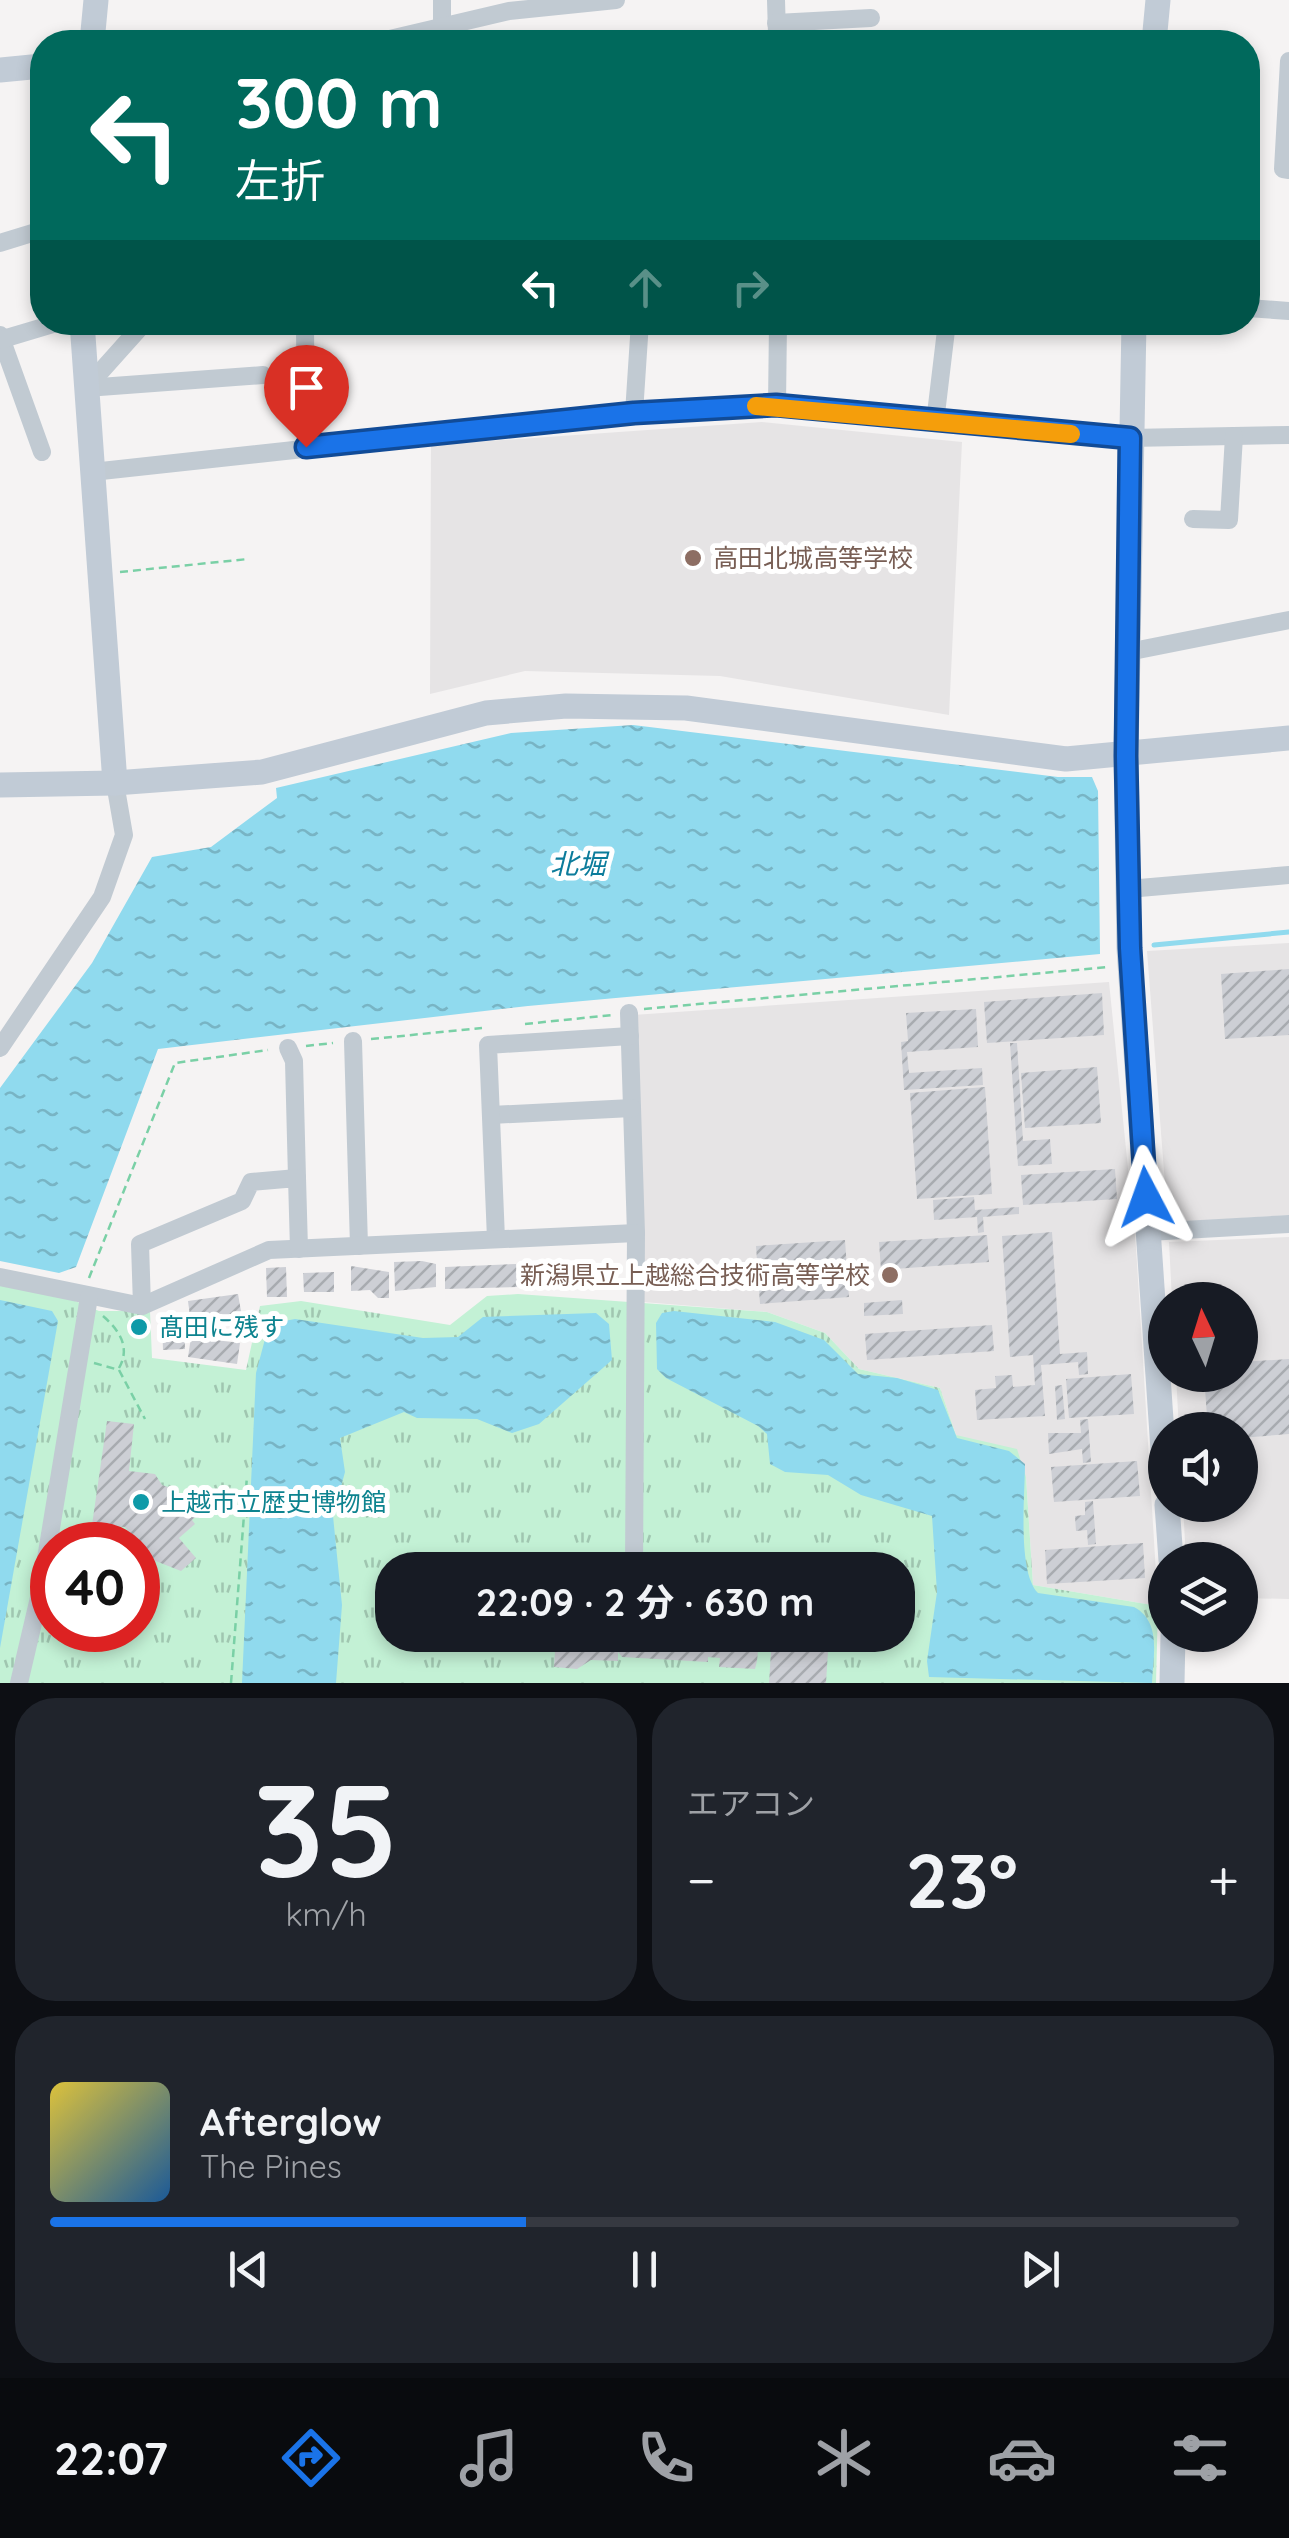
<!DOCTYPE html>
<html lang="ja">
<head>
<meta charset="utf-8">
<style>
	body { margin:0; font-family:Quicksand,"Noto Sans JP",sans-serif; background:#20242c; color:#f1f3f6; height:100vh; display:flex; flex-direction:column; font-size:38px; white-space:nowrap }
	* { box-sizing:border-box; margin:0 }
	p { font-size:32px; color:#9ea1a6 }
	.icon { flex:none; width:55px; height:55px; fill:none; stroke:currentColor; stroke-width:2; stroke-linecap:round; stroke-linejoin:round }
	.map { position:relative; height:1683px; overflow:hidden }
	.panel { display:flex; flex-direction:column; gap:15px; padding:15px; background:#0d0f14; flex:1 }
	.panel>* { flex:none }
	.top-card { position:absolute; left:30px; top:30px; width:1230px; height:305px; border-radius:40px; box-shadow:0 5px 15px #0003; background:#00695c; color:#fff; overflow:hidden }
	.needle { width:65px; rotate:356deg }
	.fabs { position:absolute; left:1148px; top:1282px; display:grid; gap:20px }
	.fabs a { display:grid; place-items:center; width:110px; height:110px; border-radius:50%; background:#171b24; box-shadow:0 5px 15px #0003; font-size:50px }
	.speed { position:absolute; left:30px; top:1522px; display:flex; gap:20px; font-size:50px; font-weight:700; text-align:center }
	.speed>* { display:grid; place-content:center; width:130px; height:130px; border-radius:50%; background:#171b24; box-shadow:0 5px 15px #0003; line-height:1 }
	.speed .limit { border:15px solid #d22; background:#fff; color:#111 }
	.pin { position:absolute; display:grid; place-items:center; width:85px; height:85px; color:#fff; margin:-102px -42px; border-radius:50% 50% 50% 0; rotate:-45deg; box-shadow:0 0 10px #0007 }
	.pin .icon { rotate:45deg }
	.me { position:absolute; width:110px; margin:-55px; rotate:356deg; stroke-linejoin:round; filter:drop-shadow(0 0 8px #0008) }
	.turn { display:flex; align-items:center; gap:35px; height:210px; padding:0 40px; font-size:45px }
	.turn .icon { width:130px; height:130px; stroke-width:2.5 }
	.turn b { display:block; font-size:70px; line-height:85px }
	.lanes { display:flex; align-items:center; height:95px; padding:0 40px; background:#0003; justify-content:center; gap:50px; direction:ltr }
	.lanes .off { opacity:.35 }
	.big { font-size:75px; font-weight:700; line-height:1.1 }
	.panel .tile { flex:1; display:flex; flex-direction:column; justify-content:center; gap:15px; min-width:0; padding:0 35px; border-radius:40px; background:#20242c }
	.panel .dial { align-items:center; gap:0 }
	.dial b { font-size:130px; line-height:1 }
	.song { display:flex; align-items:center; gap:30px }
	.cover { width:120px; height:120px; border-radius:15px; background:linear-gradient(135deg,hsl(50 70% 55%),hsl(210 70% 35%)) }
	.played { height:10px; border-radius:5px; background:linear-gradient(90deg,#1a73e8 40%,#363941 40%) }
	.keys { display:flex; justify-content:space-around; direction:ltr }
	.heat { display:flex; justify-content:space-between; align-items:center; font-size:55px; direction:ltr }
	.panel .tiles { flex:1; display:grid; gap:15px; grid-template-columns:1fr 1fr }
	.tile:last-child { grid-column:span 2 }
	.trip { position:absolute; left:375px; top:1552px; width:540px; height:100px; border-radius:40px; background:#171b24; box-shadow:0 5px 15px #0003; font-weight:700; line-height:100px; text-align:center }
	.menu { display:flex; height:160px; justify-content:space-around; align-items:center; background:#090b0e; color:#9ea1a6 }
	.menu .icon { width:70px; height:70px }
	.menu .active { color:#1a73e8 }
	.menu b { font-size:45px; color:#f1f3f6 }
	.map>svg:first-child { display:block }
</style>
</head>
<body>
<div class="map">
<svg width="1289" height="1683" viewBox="0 0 1289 1683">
	<defs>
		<pattern id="park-tufts" width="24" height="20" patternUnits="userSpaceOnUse" patternTransform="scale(2.5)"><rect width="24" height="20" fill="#c3f1d5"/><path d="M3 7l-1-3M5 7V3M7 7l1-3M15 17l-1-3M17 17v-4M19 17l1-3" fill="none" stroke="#a0c6b0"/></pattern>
		<pattern id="water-ripples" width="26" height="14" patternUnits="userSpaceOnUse" patternTransform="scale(2.5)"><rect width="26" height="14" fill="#90daee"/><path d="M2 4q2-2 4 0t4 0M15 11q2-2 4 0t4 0" fill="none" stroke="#78b4c4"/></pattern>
		<pattern id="building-hatch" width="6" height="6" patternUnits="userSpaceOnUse" patternTransform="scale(2.5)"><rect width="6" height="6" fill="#cdcfd5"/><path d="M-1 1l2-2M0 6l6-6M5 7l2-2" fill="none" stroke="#a8abb0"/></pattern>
	</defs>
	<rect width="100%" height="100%" fill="#f5f3f3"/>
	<g fill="#e6e4e5">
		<polygon points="762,422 962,442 949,715 720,676 525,671 430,694 431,445"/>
		<polygon points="1289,943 1289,1215 1168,1223 1147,951"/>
		<polygon points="1109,982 1136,1247 1158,1606 1033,1585 1026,1477 956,1435 940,1388 859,1369 825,1333 767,1312 643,1302 633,1015"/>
		<polygon points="1289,1237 1289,1599 1240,1598 1240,1560 1186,1560 1183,1505 1240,1505 1240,1430 1179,1430 1176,1375 1240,1375 1240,1300 1172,1300 1169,1242"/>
	</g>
	<path fill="url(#park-tufts)" fill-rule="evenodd" d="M0,1284l68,14 31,13h51l2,47 94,12 14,-64 41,-5 149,24 37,-29 31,-2 249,18 58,21 34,36 81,19 16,47 61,14 9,28 7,108 125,21 -2,77h-1156zM52,1545h86v85h-86zM392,1570h506v65h-506z"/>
	<g fill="url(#water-ripples)">
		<polygon points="633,725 1058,777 1092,777 1098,791 1100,954 528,1006 158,1049 76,1267 59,1273 0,1261 0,1088 92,963 152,857 211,847 277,798 276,788 511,733"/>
		<polygon points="0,1300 52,1311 58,1321 0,1648"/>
		<path d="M674,1311l101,11 49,18 34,34 39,4 41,12 19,48 52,13 16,13c0,30 -8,108 13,129l96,14c28,15 19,49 18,76l-223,-6 -2,-16 10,-69 -5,-76 -71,-21 -33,-20 -43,-3 -15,-8 -3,-30 -9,-8 -92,-48 -9,-9 -1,-46 6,-10z"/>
		<polygon points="596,1313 609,1324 612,1360 539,1424 512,1433 477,1419 417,1418 404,1412 340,1438 345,1472 333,1516 342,1605 336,1683 242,1683 256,1373 269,1324 295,1319 423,1338 458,1337 483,1317"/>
	</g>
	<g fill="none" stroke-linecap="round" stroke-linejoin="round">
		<polyline stroke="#90daee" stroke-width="5" points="1154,945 1289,932"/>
	</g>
	<g fill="url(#building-hatch)">
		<polygon points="1289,969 1289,1035 1225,1039 1221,974"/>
		<polygon points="1102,993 1104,1035 987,1043 984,1002"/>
		<polygon points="976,1009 978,1047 907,1052 909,1073 982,1068 983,1085 904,1090 901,1042 908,1041 906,1013"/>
		<polygon points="1010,1043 1017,1043 1023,1141 1050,1139 1052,1164 1018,1166"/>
		<polygon points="1097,1067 1101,1123 1025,1128 1021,1073"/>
		<polygon points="985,1087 992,1194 917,1199 910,1093"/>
		<polygon points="1115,1169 1117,1199 1023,1205 1021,1175"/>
		<polygon points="974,1197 975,1210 1019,1207 1019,1214 983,1217 984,1232 978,1233 977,1217 934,1220 933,1200"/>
		<polygon points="1052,1232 1060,1354 1087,1352 1088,1374 1079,1375 1078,1362 1041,1365 1045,1416 977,1420 975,1390 996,1388 995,1376 1012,1375 1013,1387 1035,1385 1033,1355 1010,1357 1002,1236"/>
		<polygon points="987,1235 989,1262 881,1270 879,1242"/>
		<polygon points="845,1240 849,1297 760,1304 756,1246"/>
		<polygon points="422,1261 436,1264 436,1287 395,1291 394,1262"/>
		<polygon points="516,1264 517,1287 445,1289 445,1267"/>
		<polygon points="351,1266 389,1272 389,1298 378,1298 370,1290 351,1291"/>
		<polygon points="286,1267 287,1297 267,1297 266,1268"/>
		<polygon points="334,1272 334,1292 304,1292 303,1273"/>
		<polygon points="238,1294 242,1317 191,1324 188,1301"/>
		<polygon points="902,1300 903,1314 864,1316 864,1303"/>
		<polygon points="184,1320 185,1349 163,1350 162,1321"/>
		<polygon points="992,1325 994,1351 867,1360 865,1334"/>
		<polygon points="191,1337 240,1343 237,1364 188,1357"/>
		<polygon points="1289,1359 1289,1434 1240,1438 1240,1430 1208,1430 1204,1375 1240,1375 1240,1362"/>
		<polygon points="1131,1374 1134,1414 1069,1418 1066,1379"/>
		<polygon points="1062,1385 1065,1419 1057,1420 1055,1386"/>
		<polygon points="1088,1419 1091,1462 1083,1463 1082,1449 1049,1454 1048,1433 1081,1433 1080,1420"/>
		<polygon points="107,1421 134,1424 129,1471 155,1474 162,1485 177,1490 198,1515 192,1520 195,1524 179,1538 196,1558 181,1571 153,1560 125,1527 92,1525"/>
		<polygon points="1137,1461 1140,1496 1054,1502 1051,1467"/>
		<polygon points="1093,1501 1096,1544 1088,1545 1087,1530 1076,1531 1075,1516 1085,1515 1085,1502"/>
		<polygon points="1143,1543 1145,1578 1047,1584 1045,1550"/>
		<polygon points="663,1553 758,1560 757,1570 662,1570"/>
		<polygon points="546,1559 604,1563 603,1570 545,1570"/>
		<polygon points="556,1635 729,1635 759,1640 757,1661 755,1669 719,1667 720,1658 708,1657 708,1662 622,1657 618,1652 618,1661 591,1660 577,1669 554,1667"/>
		<polygon points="772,1635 829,1635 826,1683 769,1683"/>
	</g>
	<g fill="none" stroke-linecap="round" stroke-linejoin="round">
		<g stroke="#7ad0a6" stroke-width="2.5" stroke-dasharray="8 5" stroke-linecap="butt">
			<polyline points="120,572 248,559"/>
			<polyline points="644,1009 1109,967"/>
			<polyline points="525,1024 612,1015"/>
			<polyline points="371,1039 482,1028"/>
			<polyline points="306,1046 333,1043"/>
			<polyline points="89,1278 175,1063 268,1050"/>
			<path d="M103,1316c16,14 28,31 16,52"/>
			<polyline points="94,1363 119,1370 145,1419"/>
			<polyline points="231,1683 247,1476"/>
		</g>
		<g stroke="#c1cad2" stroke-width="18">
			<polyline points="776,0 777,34"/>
			<polyline points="776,23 871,18"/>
			<polyline points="442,26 442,0"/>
			<polyline points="377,42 509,11 616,0"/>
			<polyline points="722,42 777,39"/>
			<polyline points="1289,61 1283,169 1289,170"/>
			<polyline points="0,243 42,230"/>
			<polyline points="1248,308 1289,311"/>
			<polyline points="305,325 306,447"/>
			<polyline points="0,335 42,452"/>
			<polyline points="0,340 60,322"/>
			<polyline points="86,388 263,375"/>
			<polyline points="86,388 145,322"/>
			<polyline points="777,405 778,322"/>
			<polyline points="634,413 640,322"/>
			<polyline points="935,422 947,322"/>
			<polyline points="92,472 634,413 777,405 1130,438 1289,435"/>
			<polyline points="1193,519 1229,520 1234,436"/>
			<polyline points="1128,652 1289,620"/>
			<polyline points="1128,889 1289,875"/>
			<polyline points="629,1013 636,1233 634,1570"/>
			<polyline points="353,1041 359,1246"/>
			<polyline points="0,1048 102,897 124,835 115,783"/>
			<polyline points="288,1048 294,1061 297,1178"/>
			<polyline points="491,1115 632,1108"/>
			<polyline points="1148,1232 1289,1224"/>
			<polyline points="496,1239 488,1045 630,1036"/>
			<polyline points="0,1277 142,1306 269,1250 636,1233"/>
			<polyline points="142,1306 140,1244 242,1201 251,1182 297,1178 299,1249"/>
			<polyline points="19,1683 41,1589 89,1297"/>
		</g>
		<g stroke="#c1cbd6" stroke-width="25">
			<polyline points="92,42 96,0"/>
			<polyline points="1154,42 1158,0"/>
			<polyline points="0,70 42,66"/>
			<polyline points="82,322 115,783"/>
			<polyline points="1134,322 1126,756 1129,948 1165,1479"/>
			<polyline points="0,785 115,783 262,772 486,713 566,706 686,708 1066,759 1289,738"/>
			<polyline points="1167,1505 1171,1560"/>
			<polyline points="1172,1683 1173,1635"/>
		</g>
	</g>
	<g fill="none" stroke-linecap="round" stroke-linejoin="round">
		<g stroke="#114b97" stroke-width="25">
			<polyline id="route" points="306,447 634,413 776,405 1130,438 1126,756 1130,948 1146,1197"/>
		</g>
		<use href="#route" stroke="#1a73e8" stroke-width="18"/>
		<polyline stroke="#f59e0b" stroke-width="18" points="756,406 1071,434"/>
	</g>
	<g fill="#8d6e63" stroke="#fff" stroke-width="4">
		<circle cx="693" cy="558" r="10"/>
		<circle cx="890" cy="1275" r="10"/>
	</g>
	<g fill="#0f9aa8" stroke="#fff" stroke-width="4">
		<circle cx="139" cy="1327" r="10"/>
		<circle cx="141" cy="1502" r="10"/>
	</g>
	<g text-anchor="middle" stroke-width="10" stroke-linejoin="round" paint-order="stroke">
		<g font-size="25" fill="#785e54" stroke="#fff" text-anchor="start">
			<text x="713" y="567">高田北城高等学校</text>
			<text x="870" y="1284" text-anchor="end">新潟県立上越総合技術高等学校</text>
		</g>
		<g font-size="25" fill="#0d838f" stroke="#fff" text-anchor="start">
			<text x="159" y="1336">髙田に残す</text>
			<text x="161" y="1511">上越市立歴史博物館</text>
		</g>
		<g font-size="28" font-style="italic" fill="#0c7c9b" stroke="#fff">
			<text x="578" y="874">北堀</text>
		</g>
	</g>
</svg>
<div class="fabs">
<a><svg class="needle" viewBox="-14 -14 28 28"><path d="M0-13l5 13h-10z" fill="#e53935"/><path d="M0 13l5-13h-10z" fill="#9ea1a6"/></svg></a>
<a><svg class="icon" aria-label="sound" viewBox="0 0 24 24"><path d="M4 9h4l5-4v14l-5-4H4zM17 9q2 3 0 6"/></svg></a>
<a><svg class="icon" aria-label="layers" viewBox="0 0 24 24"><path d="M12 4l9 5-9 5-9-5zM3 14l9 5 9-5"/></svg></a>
</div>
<div class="speed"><div class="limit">40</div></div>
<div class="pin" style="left:306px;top:447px;background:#d93025"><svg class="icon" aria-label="arrive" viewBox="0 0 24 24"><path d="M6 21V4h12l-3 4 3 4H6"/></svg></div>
<svg class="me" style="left:1146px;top:1197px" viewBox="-20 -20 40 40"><path d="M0-17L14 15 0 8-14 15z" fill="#1a73e8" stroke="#fff" stroke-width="4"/></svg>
<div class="trip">22:09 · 2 分 · 630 m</div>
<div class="top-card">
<div class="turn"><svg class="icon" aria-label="left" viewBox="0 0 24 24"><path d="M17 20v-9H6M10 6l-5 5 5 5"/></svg><div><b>300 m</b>左折</div></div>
<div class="lanes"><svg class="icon" aria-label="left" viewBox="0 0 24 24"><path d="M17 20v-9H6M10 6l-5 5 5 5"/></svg><svg class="icon off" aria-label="ahead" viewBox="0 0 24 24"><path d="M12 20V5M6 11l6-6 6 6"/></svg><svg class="icon off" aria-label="right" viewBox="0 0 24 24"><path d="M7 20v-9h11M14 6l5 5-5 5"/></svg></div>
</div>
</div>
<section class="panel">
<div class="tiles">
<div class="tile dial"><b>35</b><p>km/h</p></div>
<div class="tile"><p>エアコン</p>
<div class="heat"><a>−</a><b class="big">23°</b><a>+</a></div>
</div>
<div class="tile">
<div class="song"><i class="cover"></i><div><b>Afterglow</b><p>The Pines</p></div></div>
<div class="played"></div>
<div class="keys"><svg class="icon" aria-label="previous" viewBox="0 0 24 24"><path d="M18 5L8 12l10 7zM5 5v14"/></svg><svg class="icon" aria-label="pause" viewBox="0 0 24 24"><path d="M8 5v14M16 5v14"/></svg><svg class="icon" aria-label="next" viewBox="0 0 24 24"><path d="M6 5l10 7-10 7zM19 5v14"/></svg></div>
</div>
</div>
</section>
<nav class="menu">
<b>22:07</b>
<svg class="icon active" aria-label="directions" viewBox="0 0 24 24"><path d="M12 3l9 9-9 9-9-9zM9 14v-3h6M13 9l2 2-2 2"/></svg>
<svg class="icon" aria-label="music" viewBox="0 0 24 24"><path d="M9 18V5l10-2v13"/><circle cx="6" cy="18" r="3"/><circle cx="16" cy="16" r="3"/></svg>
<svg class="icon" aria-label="phone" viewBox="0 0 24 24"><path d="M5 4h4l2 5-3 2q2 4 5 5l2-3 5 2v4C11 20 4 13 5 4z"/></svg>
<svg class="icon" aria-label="climate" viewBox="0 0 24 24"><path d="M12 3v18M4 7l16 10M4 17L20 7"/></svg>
<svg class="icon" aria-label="car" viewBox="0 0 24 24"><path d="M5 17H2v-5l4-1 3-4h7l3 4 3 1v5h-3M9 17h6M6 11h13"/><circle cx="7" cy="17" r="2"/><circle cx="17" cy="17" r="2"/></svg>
<svg class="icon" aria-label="filters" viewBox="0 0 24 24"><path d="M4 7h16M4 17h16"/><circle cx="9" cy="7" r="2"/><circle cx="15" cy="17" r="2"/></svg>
</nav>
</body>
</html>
